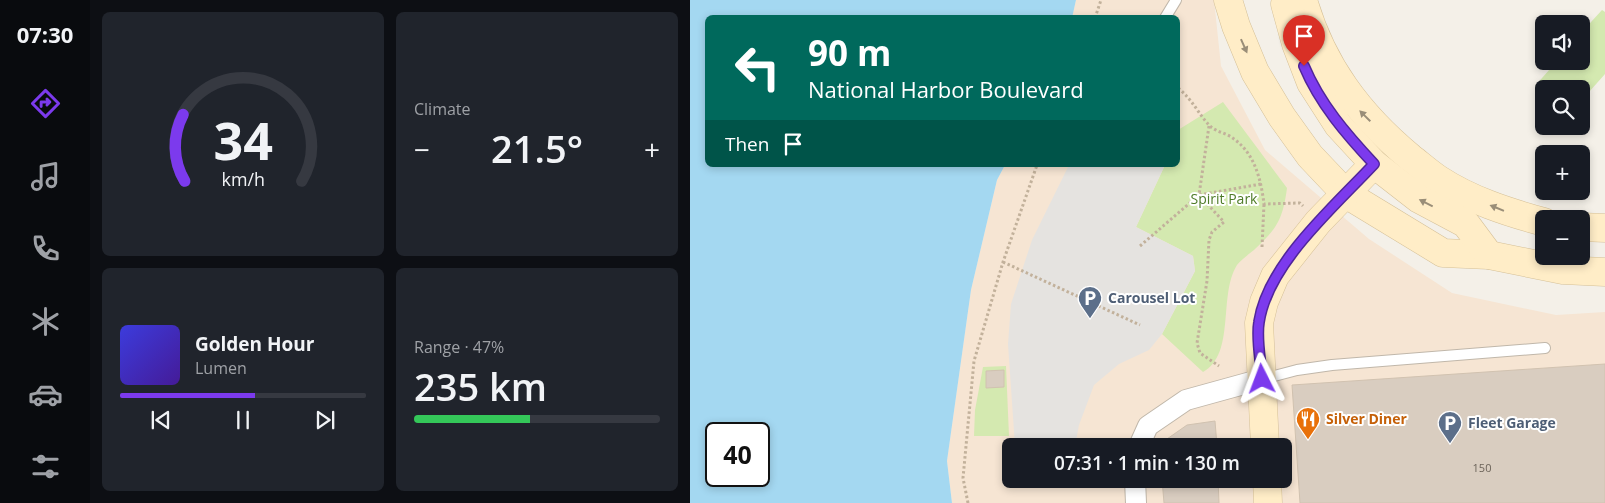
<!DOCTYPE html>
<html lang="en">
<head>
<meta charset="utf-8">
<style>
	body { margin:0; font-family:"Open Sans",sans-serif; background:#20242c; color:#f1f3f6; height:100vh; display:flex; flex-direction:column; font-size:19px; white-space:nowrap }
	* { box-sizing:border-box; margin:0 }
	p { font-size:16px; color:#9ea1a6 }
	.icon { flex:none; width:28px; height:28px; fill:none; stroke:currentColor; stroke-width:2; stroke-linecap:round; stroke-linejoin:round }
	.map { position:relative; flex:1; overflow:hidden }
	.details { display:flex; flex-direction:column; gap:12px; padding:12px; background:#0d0f14; width:600px }
	.details>* { flex:none }
	.banner { position:absolute; left:15px; top:15px; width:475px; height:152px; border-radius:8px; box-shadow:0 2px 8px #0003; background:#00695c; color:#fff; overflow:hidden }
	.tools { position:absolute; left:845px; top:15px; display:grid; gap:10px }
	.tools a { display:grid; place-items:center; width:55px; height:55px; border-radius:8px; background:#171b24; box-shadow:0 2px 8px #0003; font-size:25px }
	.speed { position:absolute; left:15px; top:422px; display:flex; gap:10px; font-size:25px; font-weight:700; text-align:center }
	.speed>* { display:grid; place-content:center; width:65px; height:65px; border-radius:50%; background:#171b24; box-shadow:0 2px 8px #0003; line-height:1 }
	.speed .limit { border:2px solid #111; border-radius:8px; background:#fff; color:#111 }
	.pin { position:absolute; display:grid; place-items:center; width:42px; height:42px; color:#fff; margin:-51px -21px; border-radius:50% 50% 50% 0; rotate:-45deg; box-shadow:0 0 5px #0007 }
	.pin .icon { rotate:45deg }
	.me { position:absolute; width:55px; margin:-28px; rotate:357deg; stroke-linejoin:round; filter:drop-shadow(0 0 4px #0008) }
	.turn { display:flex; align-items:center; gap:18px; height:105px; padding:0 20px; font-size:22px }
	.turn .icon { width:65px; height:65px; stroke-width:2.5 }
	.turn b { display:block; font-size:35px; line-height:42px }
	.then { display:flex; align-items:center; height:48px; padding:0 20px; background:#0003; gap:10px; font-size:19px }
	.big { font-size:38px; font-weight:600; line-height:1.1 }
	.details .card { flex:1; display:flex; flex-direction:column; justify-content:center; gap:8px; min-width:0; padding:0 18px; border-radius:8px; background:#20242c }
	.details .dial { align-items:center; gap:0 }
	.dial svg { height:130px; overflow:visible; fill:none; stroke:#363941; stroke-width:7; stroke-linecap:round; text-anchor:middle }
	.dial text { fill:#f1f3f6; stroke:none }
	.song { display:flex; align-items:center; gap:15px }
	.cover { width:60px; height:60px; border-radius:8px; background:linear-gradient(135deg,hsl(240 70% 55%),hsl(260 70% 35%)) }
	.played { height:5px; border-radius:2px; background:linear-gradient(90deg,#7c3aed 55%,#363941 55%) }
	.keys { display:flex; justify-content:space-around; direction:ltr }
	.heat { display:flex; justify-content:space-between; align-items:center; font-size:28px; direction:ltr }
	.charge { height:8px; border-radius:4px; background:linear-gradient(90deg,#34c759 47%,#363941 0) }
	.details .tiles { flex:1; display:grid; gap:12px; grid-template-columns:repeat(2,1fr) }
	.trip { position:absolute; left:312px; top:438px; width:290px; height:50px; border-radius:8px; background:#171b24; box-shadow:0 2px 8px #0003; font-weight:600; line-height:50px; text-align:center }
	main { display:flex; flex:1; min-height:0 }
	.dock { display:flex; flex-direction:column; width:90px; justify-content:space-around; align-items:center; background:#090b0e; color:#9ea1a6 }
	.dock .icon { width:35px; height:35px }
	.dock .current { color:#7c3aed }
	.dock b { font-size:22px; color:#f1f3f6 }
	.map>svg:first-child { display:block }
</style>
</head>
<body>
<main>
<nav class="dock">
<b>07:30</b>
<svg class="icon current" aria-label="directions" viewBox="0 0 24 24"><path d="M12 3l9 9-9 9-9-9zM9 14v-3h6M13 9l2 2-2 2"/></svg>
<svg class="icon" aria-label="music" viewBox="0 0 24 24"><path d="M9 18V5l10-2v13"/><circle cx="6" cy="18" r="3"/><circle cx="16" cy="16" r="3"/></svg>
<svg class="icon" aria-label="phone" viewBox="0 0 24 24"><path d="M5 4h4l2 5-3 2q2 4 5 5l2-3 5 2v4C11 20 4 13 5 4z"/></svg>
<svg class="icon" aria-label="climate" viewBox="0 0 24 24"><path d="M12 3v18M4 7l16 10M4 17L20 7"/></svg>
<svg class="icon" aria-label="car" viewBox="0 0 24 24"><path d="M5 17H2v-5l4-1 3-4h7l3 4 3 1v5h-3M9 17h6M6 11h13"/><circle cx="7" cy="17" r="2"/><circle cx="17" cy="17" r="2"/></svg>
<svg class="icon" aria-label="filters" viewBox="0 0 24 24"><path d="M4 7h16M4 17h16"/><circle cx="9" cy="7" r="2"/><circle cx="15" cy="17" r="2"/></svg>
</nav>
<section class="details">
<div class="tiles">
<div class="card dial"><svg viewBox="0 0 100 80">
<path d="M14 69A42 42 0 1 1 86 69"/>
<path d="M14 69A42 42 0 0 1 13 28" stroke="#7c3aed"/>
<text x="50" y="56" font-size="32" font-weight="700">34</text>
<text x="50" y="72" font-size="11">km/h</text>
</svg></div>
<div class="card"><p>Climate</p>
<div class="heat"><a>−</a><b class="big">21.5°</b><a>+</a></div>
</div>
<div class="card">
<div class="song"><i class="cover"></i><div><b>Golden Hour</b><p>Lumen</p></div></div>
<div class="played"></div>
<div class="keys"><svg class="icon" aria-label="previous" viewBox="0 0 24 24"><path d="M18 5L8 12l10 7zM5 5v14"/></svg><svg class="icon" aria-label="pause" viewBox="0 0 24 24"><path d="M8 5v14M16 5v14"/></svg><svg class="icon" aria-label="next" viewBox="0 0 24 24"><path d="M6 5l10 7-10 7zM19 5v14"/></svg></div>
</div>
<div class="card"><p>Range · 47%</p><b class="big">235 km</b><div class="charge"></div></div>
</div>
</section>
<div class="map">
<svg width="915" height="503" viewBox="0 0 915 503">
	<rect width="100%" height="100%" fill="#f4f0e8"/>
	<path fill="#f6e5d3" fill-rule="evenodd" d="M386,0h138l7,66 44,84 104,89 83,54 104,22 49,-3v191h-653l-5,-42 24,-171 26,-110 8,-15h173v-147l-106,-1zM321,446h273v33h-273z"/>
	<g fill="#d4e9b0">
		<polygon points="912,10 915,12 915,74 891,101 891,89 854,89 854,94 845,86 867,61 891,61 891,33"/>
		<path d="M533,102l64,86c-4,31 -10,41 -33,62 -5,4 -13,10 -17,15 -19,30 -1,89 -34,107l-41,-38 33,-63 -2,-15 -57,-29 29,-62h13v-35z"/>
		<polygon points="316,366 319,436 284,436 285,410 293,367"/>
	</g>
	<polygon fill="#e5e3e0" points="379,165 475,165 446,227 503,256 505,271 472,334 459,350 429,364 404,385 389,425 385,446 325,446 318,344 321,304 342,240"/>
	<path fill="#a4d8f1" fill-rule="evenodd" d="M0,0h386l-4,18h-364v147h297l-8,15 -26,110 -24,171 5,42h-262zM26,434h43v42h-43z"/>
	<g fill="#d9cdc0" stroke="#d1c2b0">
		<polygon points="915,364 915,503 610,503 602,385"/>
		<polygon points="314,370 314,387 296,388 296,371"/>
		<polygon points="525,421 527,446 467,446 497,425"/>
		<polygon points="472,479 528,479 529,503 474,503"/>
	</g>
	<g fill="none" stroke-linecap="round" stroke-linejoin="round">
		<g stroke="#c0b7aa" stroke-width="12">
			<g id="lane">
				<polyline points="475,18 486,0"/>
				<polyline points="573,379 607,370 642,365 855,348"/>
			</g>
		</g>
		<g stroke="#c0b7aa" stroke-width="22">
			<g id="street">
				<polyline points="449,446 458,426 496,400 572,379"/>
				<polyline points="445,479 446,503"/>
			</g>
		</g>
		<g stroke="#d5c098" stroke-width="29">
			<g id="secondary">
				<polyline points="538,0 546,26 565,72 592,117 620,156 656,194 753,253 799,255 873,270 915,272"/>
				<path d="M613,0c19,66 56,115 108,158 9,7 18,15 27,21 32,21 69,33 106,43"/>
				<polyline points="595,4 606,44 621,83 648,125 684,164 729,199 776,224 799,255"/>
				<polyline points="891,227 915,228"/>
				<polyline points="575,446 569,323 574,302 585,276 628,222 684,164"/>
				<polyline points="577,479 578,503"/>
			</g>
		</g>
		<g stroke="#c2b19b" stroke-width="3" stroke-dasharray="2.5 2.5" stroke-linecap="butt">
			<polyline points="405,18 411,0"/>
			<path d="M488,88c15,12 21,27 32,38 6,6 17,7 24,13 21,15 27,41 30,65l36,-1 3,3"/>
			<polyline points="519,126 509,195 571,184"/>
			<polyline points="450,246 509,195 534,222 522,232 519,240 517,281 507,343 510,353 529,366"/>
			<polyline points="572,247 574,204"/>
			<polyline points="313,262 450,325"/>
			<polyline points="278,503 273,478 284,361 313,262 347,165"/>
		</g>
		<use href="#lane" stroke="#fff" stroke-width="10"/>
		<use href="#street" stroke="#fff" stroke-width="20"/>
		<use href="#secondary" stroke="#ffedc7" stroke-width="28"/>
	</g>
	<defs><path id="oneway-solid" d="M-6-.8H1V-3.2L6.5 0L1 3.2V.8H-6Z" transform="scale(1.25)"/></defs>
	<g fill="#9a8e78">
		<use href="#oneway-solid" transform="translate(554 46) rotate(66)"/>
		<use href="#oneway-solid" transform="translate(675 116) rotate(-135)"/>
		<use href="#oneway-solid" transform="translate(736 203) rotate(-153)"/>
		<use href="#oneway-solid" transform="translate(807 208) rotate(-158)"/>
	</g>
	<g fill="none" stroke-linecap="round" stroke-linejoin="round">
		<g stroke="#51269a" stroke-width="12">
			<path id="route" d="M572,379c-1,-18 -6,-40 -3,-57 9,-59 76,-116 115,-158 -28,-30 -54,-60 -70,-98"/>
		</g>
		<use href="#route" stroke="#7c3aed" stroke-width="9"/>
	</g>
	<defs>
		<g id="parking-pin" transform="scale(1.25)"><path d="M0 17L-7.5 6A9.5 9.5 0 1 1 7.5 6Z" fill="#5c6f8a" stroke="#fff"/><path d="M-3.5-5.5H1a3.5 3.5 0 0 1 0 7H-1V5.5H-3.5ZM-1-3.4V-.6H.8a1.4 1.4 0 0 0 0-2.8Z" fill="#fff"/></g>
		<g id="restaurant-pin" transform="scale(1.25)"><path d="M0 17L-7.5 6A9.5 9.5 0 1 1 7.5 6Z" fill="#e8710a" stroke="#fff"/><path d="M-5-6h1v4h1v-4h1v4h1v-4h1v5L-1.5 .5V6h-2V.5L-5-1ZM5-6V6H3V1.5H1.5Q1.5-4 5-6Z" fill="#fff"/></g>
	</defs>
	<g fill-rule="evenodd">
		<use href="#parking-pin" x="400" y="298"/>
		<use href="#restaurant-pin" x="618" y="419"/>
		<use href="#parking-pin" x="760" y="423"/>
	</g>
	<g text-anchor="middle" stroke-width="4" stroke-linejoin="round" paint-order="stroke">
		<g font-size="11" fill="#6c6359">
			<text x="792" y="472">150</text>
		</g>
		<g font-size="14" fill="#4e7b28" stroke="#fff">
			<text x="534" y="204">Spirit Park</text>
		</g>
		<g font-size="14" font-weight="bold" fill="#4e5e75" stroke="#fff" text-anchor="start">
			<text x="418" y="303">Carousel Lot</text>
			<text x="778" y="428">Fleet Garage</text>
		</g>
		<g font-size="14" font-weight="bold" fill="#c56008" stroke="#fff" text-anchor="start">
			<text x="636" y="424">Silver Diner</text>
		</g>
	</g>
</svg>
<div class="tools">
<a><svg class="icon" aria-label="sound" viewBox="0 0 24 24"><path d="M4 9h4l5-4v14l-5-4H4zM17 9q2 3 0 6"/></svg></a>
<a><svg class="icon" aria-label="search" viewBox="0 0 24 24"><circle cx="10" cy="10" r="6"/><path d="M15 15l6 6"/></svg></a>
<a>+</a>
<a>−</a>
</div>
<div class="speed"><div class="limit">40</div></div>
<div class="pin" style="left:614px;top:66px;background:#d93025"><svg class="icon" aria-label="arrive" viewBox="0 0 24 24"><path d="M6 21V4h12l-3 4 3 4H6"/></svg></div>
<svg class="me" style="left:572px;top:379px" viewBox="-20 -20 40 40"><path d="M0-17L14 15 0 8-14 15z" fill="#7c3aed" stroke="#fff" stroke-width="4"/></svg>
<div class="trip">07:31 · 1 min · 130 m</div>
<div class="banner">
<div class="turn"><svg class="icon" aria-label="left" viewBox="0 0 24 24"><path d="M17 20v-9H6M10 6l-5 5 5 5"/></svg><div><b>90 m</b>National Harbor Boulevard</div></div>
<div class="then">Then<svg class="icon" aria-label="arrive" viewBox="0 0 24 24"><path d="M6 21V4h12l-3 4 3 4H6"/></svg></div>
</div>
</div>
</main>
</body>
</html>
